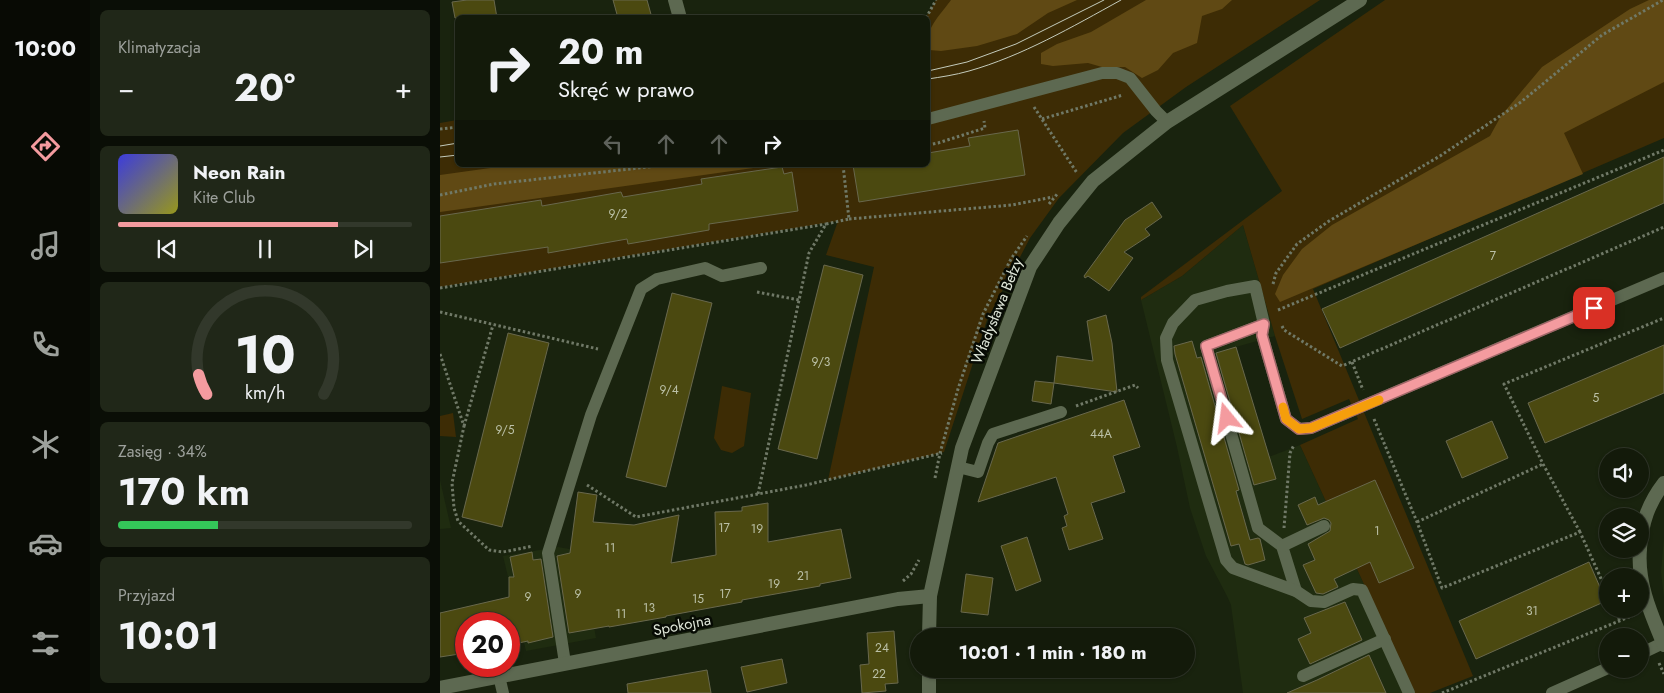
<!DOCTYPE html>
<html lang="pl">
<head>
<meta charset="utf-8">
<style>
	body { margin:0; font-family:Jost,sans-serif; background:#202718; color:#f1f3f6; height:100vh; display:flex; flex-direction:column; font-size:19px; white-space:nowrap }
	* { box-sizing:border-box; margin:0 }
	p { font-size:16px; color:#9da19c }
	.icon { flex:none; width:28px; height:28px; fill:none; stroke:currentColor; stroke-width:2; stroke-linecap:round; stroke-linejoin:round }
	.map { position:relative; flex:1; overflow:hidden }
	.details { display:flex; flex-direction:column; gap:10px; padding:10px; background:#0a0e06; width:350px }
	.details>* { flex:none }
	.top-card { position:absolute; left:15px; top:15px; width:475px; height:152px; border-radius:8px; box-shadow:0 1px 4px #0004,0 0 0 1px #32382b; background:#131a0a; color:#f1f3f6; overflow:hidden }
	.fabs { position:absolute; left:1159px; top:448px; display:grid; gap:10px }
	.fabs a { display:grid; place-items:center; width:50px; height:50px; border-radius:50%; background:#131a0a; box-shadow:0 1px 4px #0004,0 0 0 1px #32382b; font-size:25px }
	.speed { position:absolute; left:15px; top:612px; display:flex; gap:10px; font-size:25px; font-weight:700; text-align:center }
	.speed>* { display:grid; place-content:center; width:65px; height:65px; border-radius:50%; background:#131a0a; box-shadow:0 1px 4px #0004,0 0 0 1px #32382b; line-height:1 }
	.speed .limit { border:8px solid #d22; background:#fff; color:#111 }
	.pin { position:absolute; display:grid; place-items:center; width:42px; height:42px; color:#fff; margin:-21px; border-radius:10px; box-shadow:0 2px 8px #0006 }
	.me { position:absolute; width:55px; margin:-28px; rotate:344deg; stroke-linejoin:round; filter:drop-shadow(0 0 4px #0008) }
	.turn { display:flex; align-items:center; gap:18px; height:105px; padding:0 20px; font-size:22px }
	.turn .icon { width:65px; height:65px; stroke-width:2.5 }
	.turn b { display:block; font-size:35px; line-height:42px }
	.lanes { display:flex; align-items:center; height:48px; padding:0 20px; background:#0003; justify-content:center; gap:25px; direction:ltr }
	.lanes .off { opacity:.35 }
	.big { font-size:38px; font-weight:700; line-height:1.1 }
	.details .widget { flex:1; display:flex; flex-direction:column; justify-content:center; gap:8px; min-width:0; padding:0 18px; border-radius:8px; background:#202718 }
	.details .dial { align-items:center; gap:0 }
	.dial svg { height:130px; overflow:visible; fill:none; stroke:#32382b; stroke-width:7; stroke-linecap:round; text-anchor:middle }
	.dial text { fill:#f1f3f6; stroke:none }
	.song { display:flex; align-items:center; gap:15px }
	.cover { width:60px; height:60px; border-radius:8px; background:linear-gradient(135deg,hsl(240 70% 55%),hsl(60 70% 35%)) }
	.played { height:5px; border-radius:2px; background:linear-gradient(90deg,#f49b9f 75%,#32382b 75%) }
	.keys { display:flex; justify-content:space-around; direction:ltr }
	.heat { display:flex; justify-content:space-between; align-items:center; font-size:28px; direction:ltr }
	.charge { height:8px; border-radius:4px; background:linear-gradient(90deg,#34c759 34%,#32382b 0) }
	.trip { position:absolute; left:470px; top:628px; width:285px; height:50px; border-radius:25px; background:#131a0a; box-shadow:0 1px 4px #0004,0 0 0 1px #32382b; font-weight:700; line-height:50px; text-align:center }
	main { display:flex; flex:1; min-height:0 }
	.dock { display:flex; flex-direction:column; width:90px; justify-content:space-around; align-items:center; background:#080a04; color:#9da19c }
	.dock .icon { width:35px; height:35px }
	.dock .current { color:#f49b9f }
	.dock b { font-size:22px; color:#f1f3f6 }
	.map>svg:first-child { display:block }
</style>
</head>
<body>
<main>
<nav class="dock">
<b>10:00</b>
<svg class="icon current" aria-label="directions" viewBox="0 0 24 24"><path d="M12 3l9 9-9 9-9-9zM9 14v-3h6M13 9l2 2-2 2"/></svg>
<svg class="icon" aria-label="music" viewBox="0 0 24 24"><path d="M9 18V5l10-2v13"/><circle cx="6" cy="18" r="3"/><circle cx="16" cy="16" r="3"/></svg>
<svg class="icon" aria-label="phone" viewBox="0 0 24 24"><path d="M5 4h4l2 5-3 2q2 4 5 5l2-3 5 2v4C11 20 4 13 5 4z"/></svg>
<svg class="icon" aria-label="climate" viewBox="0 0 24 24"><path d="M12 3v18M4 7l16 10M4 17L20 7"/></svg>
<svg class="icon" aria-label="car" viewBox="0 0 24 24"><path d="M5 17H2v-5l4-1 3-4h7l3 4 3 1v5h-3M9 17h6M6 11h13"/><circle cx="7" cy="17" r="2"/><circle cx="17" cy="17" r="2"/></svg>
<svg class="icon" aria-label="filters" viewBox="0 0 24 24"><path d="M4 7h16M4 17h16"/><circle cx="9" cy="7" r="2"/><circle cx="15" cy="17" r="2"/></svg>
</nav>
<section class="details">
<div class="widget"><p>Klimatyzacja</p>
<div class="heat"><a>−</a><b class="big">20°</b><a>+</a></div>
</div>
<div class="widget">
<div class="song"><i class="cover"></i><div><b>Neon Rain</b><p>Kite Club</p></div></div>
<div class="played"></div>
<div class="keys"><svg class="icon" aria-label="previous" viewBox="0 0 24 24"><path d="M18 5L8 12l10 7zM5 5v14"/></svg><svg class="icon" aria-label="pause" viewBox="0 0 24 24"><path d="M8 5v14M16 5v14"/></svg><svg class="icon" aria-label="next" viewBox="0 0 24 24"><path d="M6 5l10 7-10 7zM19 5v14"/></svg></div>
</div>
<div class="widget dial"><svg viewBox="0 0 100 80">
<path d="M14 69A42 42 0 1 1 86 69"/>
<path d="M14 69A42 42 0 0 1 9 57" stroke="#f49b9f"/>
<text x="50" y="56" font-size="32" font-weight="700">10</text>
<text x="50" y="72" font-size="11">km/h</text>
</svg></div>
<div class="widget"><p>Zasięg · 34%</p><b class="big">170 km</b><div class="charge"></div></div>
<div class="widget"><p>Przyjazd</p><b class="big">10:01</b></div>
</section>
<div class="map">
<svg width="1224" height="693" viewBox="0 0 1224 693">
	<rect width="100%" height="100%" fill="#19230e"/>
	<g fill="#1f2c10">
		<polygon points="803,225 835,336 796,347 829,457 860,445 974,693 803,693 791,605 787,596 766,556 750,508 737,447 701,300 742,276"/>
		<polygon points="0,480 11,528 0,529"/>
		<polygon points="1224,537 1224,598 1221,572"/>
		<polygon points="118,547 141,551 156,638 86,651 63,556"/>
	</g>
	<g fill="#3d2c05">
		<polygon points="496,0 880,0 746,87 683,133 619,198 590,238 547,320 504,452 388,480 434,267 386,255 398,221 0,287 0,123 17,120 18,165 488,165 488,18 486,17"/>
		<polygon points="945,0 1224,0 1224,138 873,289 1033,676 990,693 974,693 860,445 918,419 909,399 862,419 835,336 803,225 742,276 701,300 701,297 842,191 790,106"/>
		<polygon points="282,386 311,393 304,446 292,453 281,450 274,438"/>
		<polygon points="13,413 16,437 0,436 0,416"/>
	</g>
	<g fill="#604914">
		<path d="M511,0h126l-29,13 -31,21 -40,12 -36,5 -12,-1c-8,-17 12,-36 22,-50z"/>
		<polygon points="706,0 792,0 782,9 762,16 757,43 733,53 718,70 702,78 685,67 662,67 648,63 613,66 601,64 601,53 617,44 651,32"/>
		<polygon points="1209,0 1224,0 1224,82 1124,133 1143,174 840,302 835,294 843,275 862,249 892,225 1050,136 1061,116 1102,67 1190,9"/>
		<polygon points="71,165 335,165 0,212 0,175"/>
	</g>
	<g fill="#4b4910" stroke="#69684d">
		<polygon points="27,0 54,0 57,18 15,18 12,2"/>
		<polygon points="173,0 207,0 212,18 178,18"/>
		<polygon points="578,130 585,175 419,202 413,165 488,165 488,153 530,146 528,138"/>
		<polygon points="1224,157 1224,203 900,348 882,309"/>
		<polygon points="342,167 344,174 352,172 358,211 269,224 269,230 188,244 187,239 108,253 108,247 0,263 0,216 101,200 102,206 181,192 183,197 262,184 261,179"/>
		<polygon points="712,202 722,217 705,229 710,235 684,252 693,258 669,291 648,276 645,278 644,276 685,220"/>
		<polygon points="384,265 423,275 377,459 338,449"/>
		<polygon points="232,293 272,303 226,487 186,477"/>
		<polygon points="666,315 672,343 677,392 614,383 617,356 653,361 647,321"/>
		<polygon points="68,333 109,343 62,527 22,517"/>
		<polygon points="752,341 757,358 761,357 799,490 796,491 810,540 818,538 820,539 825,560 808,565 805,564 799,544 791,546 735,354 734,346"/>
		<polygon points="1224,345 1224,393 1105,443 1088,403"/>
		<polygon points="796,347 836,479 814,485 776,353"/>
		<polygon points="595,381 614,383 611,404 592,401"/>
		<polygon points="684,400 700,447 673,456 685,492 651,503 663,539 629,550 622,528 627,526 624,516 628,514 616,477 538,502 558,443"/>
		<polygon points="1052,421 1068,458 1022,478 1006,441"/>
		<polygon points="935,480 974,568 939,583 930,562 894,579 898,587 883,594 876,593 863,565 875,560 868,544 890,531 891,523 889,520 884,518 867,525 858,505 875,497 878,505"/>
		<polygon points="138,492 157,495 153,522 194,525 239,515 231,563 276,555 275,512 302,511 302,507 328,503 328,542 401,529 411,578 380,584 380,586 302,600 302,602 226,616 226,617 169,627 169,626 129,633 117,556 130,553"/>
		<polygon points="587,537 601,581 576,591 561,546"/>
		<polygon points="92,552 93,560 101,559 113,637 88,643 88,641 69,645 69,624 26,624 26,653 0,657 0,613 69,597 69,577 74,577 70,557"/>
		<polygon points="1149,562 1166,601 1036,659 1019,621"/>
		<polygon points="526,574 553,578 548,615 521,612"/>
		<polygon points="905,602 922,640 870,664 858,639 871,633 864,618"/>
		<polygon points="454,631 458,683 445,684 446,691 422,693 420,665 429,664 427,633"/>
		<polygon points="929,655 946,693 847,693 877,680"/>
		<polygon points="342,659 347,683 307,692 301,667"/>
		<polygon points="267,670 271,693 188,693 187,684"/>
	</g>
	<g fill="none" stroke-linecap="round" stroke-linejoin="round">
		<g stroke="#707967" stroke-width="3" stroke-dasharray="2.5 2.5" stroke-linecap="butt">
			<polyline points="486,18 496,0"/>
			<polyline points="594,107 637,173"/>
			<polyline points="602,119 683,95"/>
			<polyline points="0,129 18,127"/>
			<polyline points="488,145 498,143 545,128 544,121"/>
			<polyline points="0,195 54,184 226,165"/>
			<polyline points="609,204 618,193"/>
			<polyline points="409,219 572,205 613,197"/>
			<polyline points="833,284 836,273 857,244 889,221 1000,156 1081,102 1162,35 1223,0"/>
			<polyline points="0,288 386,224"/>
			<polyline points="317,292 359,300"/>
			<polyline points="838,310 1224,150"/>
			<polyline points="0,312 158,349"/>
			<polyline points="842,326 844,330 902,366 1224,227"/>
			<polyline points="0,354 24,426 12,483 14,508 18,521 49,550 63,552 93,546"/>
			<polyline points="912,362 923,390"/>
			<polyline points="636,406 695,385 698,388"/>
			<polyline points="934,419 977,522 1002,588 1140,532 1168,594"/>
			<polyline points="24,426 53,325"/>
			<polyline points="495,478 500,453 518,389 543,314 571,259 587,236"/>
			<polyline points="147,485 196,517 366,485 502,453"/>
			<polyline points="318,494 369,253 386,224 409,219 403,165"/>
			<polyline points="977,522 1103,464"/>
			<polyline points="844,528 850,453 854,445"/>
			<polyline points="1140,532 1103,464 1064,384 1224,318"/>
			<polyline points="463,581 471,574 479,560"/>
			<polyline points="1174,609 1180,621"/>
			<polyline points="1219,663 1224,674"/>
			<polyline points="1002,693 1194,615"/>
		</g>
		<g stroke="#5d6951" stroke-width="12">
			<polyline points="488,119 662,73 677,73 690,78 716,111 727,122"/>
			<polyline points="824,324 766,346 818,528 842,546 856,591"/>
			<polyline points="518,467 538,472 548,443 553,434 621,412"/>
			<polyline points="842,546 884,526"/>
			<polyline points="1200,654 1223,643"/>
			<polyline points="125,663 108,553 151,415 201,289 217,279 265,268 282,276 321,268"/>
			<polyline points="59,676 63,693"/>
			<polyline points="863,676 945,639"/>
			<polyline points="969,693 922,590 913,589 884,602 871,601 856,591 793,568 786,560 727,360 726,338 733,323 755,300 787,291 815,286 824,324 822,335 846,419 859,429 871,428 1224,278"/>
			<polyline points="1112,693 1168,668"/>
		</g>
		<g stroke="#5d6951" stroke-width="14">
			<polyline points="235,0 240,18"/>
			<path d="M1200,548c2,-26 8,-44 24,-65"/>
			<path d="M1200,549c-3,34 11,65 24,96"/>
			<polyline points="489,636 490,596 522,448 590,267 619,223 653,181 727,122 920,0"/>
			<polyline points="0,688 458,599 490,596"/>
			<polyline points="489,693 489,669"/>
		</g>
		<g stroke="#c4cbbc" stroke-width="1">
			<polyline points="488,71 527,62 576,44 664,0"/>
			<path d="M488,79c13,-2 27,-4 41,-8 53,-15 103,-44 152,-71"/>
			<polyline points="0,146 18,143"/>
			<polyline points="0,157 18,155"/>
		</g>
	</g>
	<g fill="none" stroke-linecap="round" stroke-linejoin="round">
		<g stroke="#9f6567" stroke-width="12">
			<polyline id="route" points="787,418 766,346 824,324 822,335 846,419 859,429 871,428 1154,308"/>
		</g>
		<use href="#route" stroke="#f49b9f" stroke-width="9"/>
		<polyline stroke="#f59e0b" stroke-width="9" points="843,407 846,419 859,429 871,428 939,400"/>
	</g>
	<g text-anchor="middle" stroke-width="5" stroke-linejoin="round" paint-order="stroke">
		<g font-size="12" fill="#bbc0a7">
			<text x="178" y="218">9/2</text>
			<text x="1053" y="260">7</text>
			<text x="381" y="366">9/3</text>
			<text x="229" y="394">9/4</text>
			<text x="1156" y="402">5</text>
			<text x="65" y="434">9/5</text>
			<text x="661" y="438">44A</text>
			<text x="284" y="532">17</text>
			<text x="317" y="533">19</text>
			<text x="937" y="535">1</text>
			<text x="170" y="552">11</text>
			<text x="363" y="580">21</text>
			<text x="334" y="588">19</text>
			<text x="138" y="598">9</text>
			<text x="285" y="598">17</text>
			<text x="88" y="601">9</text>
			<text x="258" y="603">15</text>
			<text x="209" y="612">13</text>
			<text x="1092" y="615">31</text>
			<text x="181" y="618">11</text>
			<text x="442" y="652">24</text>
			<text x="439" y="678">22</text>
		</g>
		<g font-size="15" fill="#e0e7d9" stroke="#070b04">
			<text transform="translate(557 311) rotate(-68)" y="5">Władysława Bełzy</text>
			<text transform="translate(242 625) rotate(-11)" y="5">Spokojna</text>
		</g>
	</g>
</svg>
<div class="fabs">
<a><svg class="icon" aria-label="sound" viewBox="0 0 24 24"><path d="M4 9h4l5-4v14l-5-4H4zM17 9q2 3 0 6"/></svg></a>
<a><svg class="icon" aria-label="layers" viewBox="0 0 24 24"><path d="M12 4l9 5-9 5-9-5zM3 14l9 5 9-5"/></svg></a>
<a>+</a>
<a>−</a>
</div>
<div class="speed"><div class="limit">20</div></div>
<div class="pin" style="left:1154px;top:308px;background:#d93025"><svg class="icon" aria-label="arrive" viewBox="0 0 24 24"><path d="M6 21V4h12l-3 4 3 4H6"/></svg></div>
<svg class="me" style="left:787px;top:418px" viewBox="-20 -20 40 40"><path d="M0-17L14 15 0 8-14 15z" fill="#f49b9f" stroke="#fff" stroke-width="4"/></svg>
<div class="trip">10:01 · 1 min · 180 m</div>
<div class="top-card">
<div class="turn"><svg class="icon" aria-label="right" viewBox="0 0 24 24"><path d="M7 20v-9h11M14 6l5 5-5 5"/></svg><div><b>20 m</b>Skręć w prawo</div></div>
<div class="lanes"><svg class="icon off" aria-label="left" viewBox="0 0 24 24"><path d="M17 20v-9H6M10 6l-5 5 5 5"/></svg><svg class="icon off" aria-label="ahead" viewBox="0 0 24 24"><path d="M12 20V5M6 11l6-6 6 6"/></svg><svg class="icon off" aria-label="ahead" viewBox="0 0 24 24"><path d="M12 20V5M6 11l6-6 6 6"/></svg><svg class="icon" aria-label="right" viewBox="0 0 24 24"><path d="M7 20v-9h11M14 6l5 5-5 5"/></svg></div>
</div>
</div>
</main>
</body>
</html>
